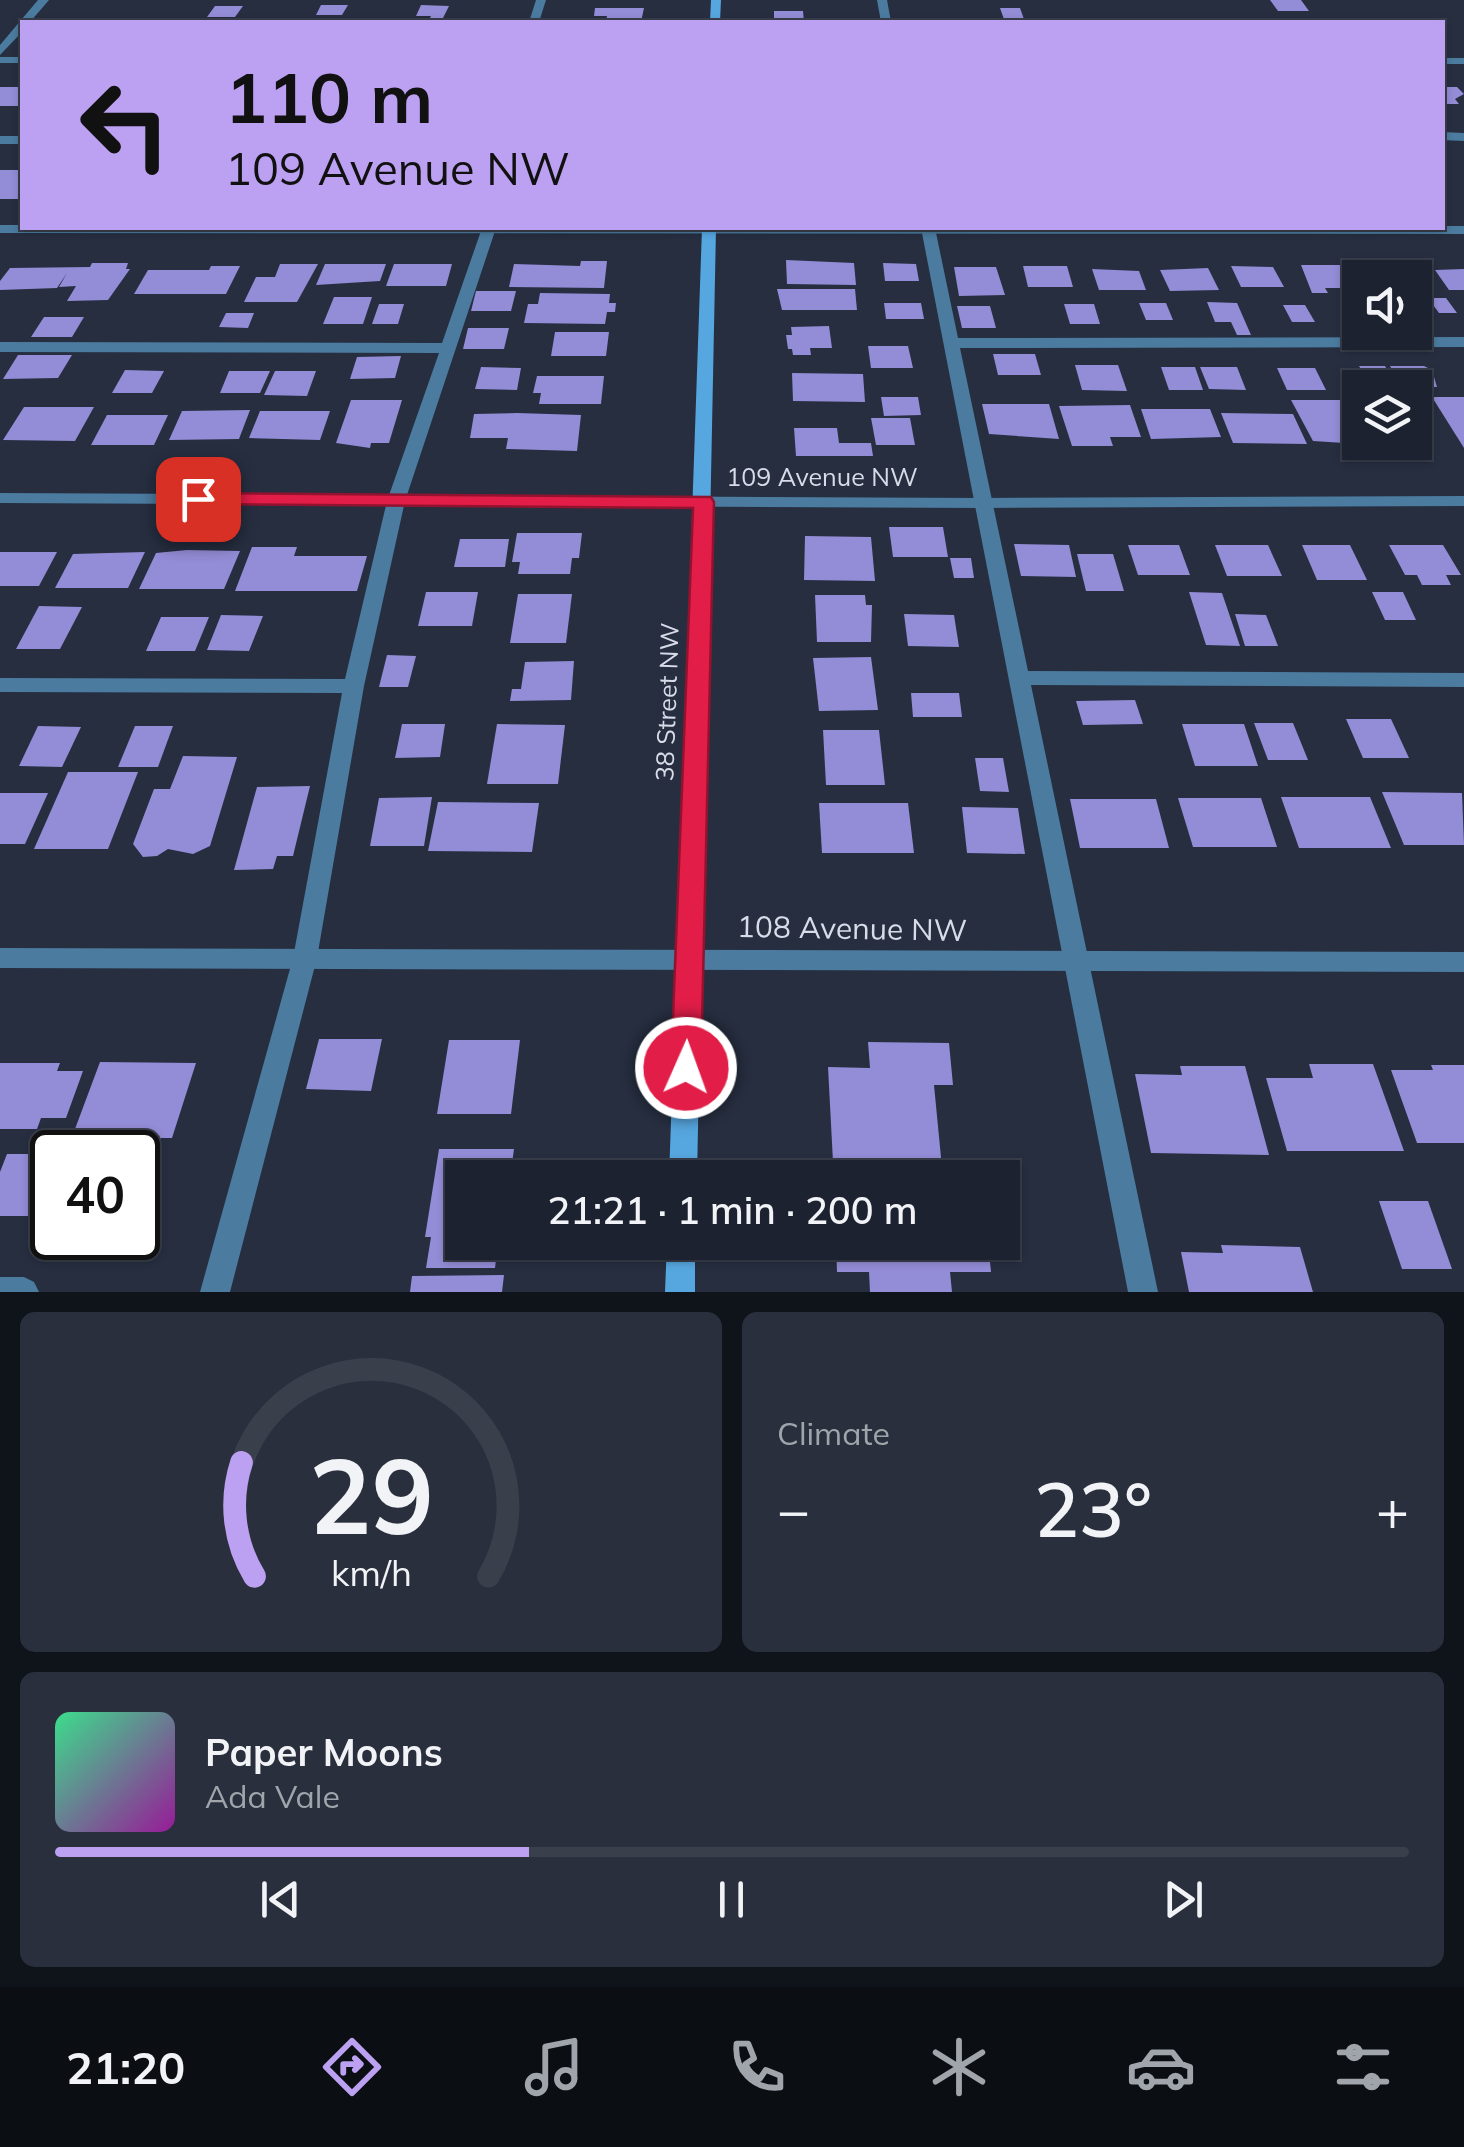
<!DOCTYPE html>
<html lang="en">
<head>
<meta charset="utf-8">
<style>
	body { margin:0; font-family:Mulish,sans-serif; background:#292f3c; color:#f1f3f6; height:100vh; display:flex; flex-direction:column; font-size:38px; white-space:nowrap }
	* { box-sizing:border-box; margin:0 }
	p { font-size:32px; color:#a0a4ab }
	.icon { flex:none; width:55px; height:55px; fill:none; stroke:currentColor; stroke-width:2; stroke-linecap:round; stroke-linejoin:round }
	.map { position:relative; height:1292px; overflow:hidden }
	.sheet { display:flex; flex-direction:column; gap:20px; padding:20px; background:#0f131a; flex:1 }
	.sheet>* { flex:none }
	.guide { position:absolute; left:20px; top:20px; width:1425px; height:210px; border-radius:0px; box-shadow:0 2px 8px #0004,0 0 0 2px #3a3f4c; background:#bca0f2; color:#111; overflow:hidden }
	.controls { position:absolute; left:1342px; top:260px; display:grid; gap:20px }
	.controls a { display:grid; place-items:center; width:90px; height:90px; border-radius:0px; background:#1c2230; box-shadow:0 2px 8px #0004,0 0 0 2px #3a3f4c; font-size:50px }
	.speed { position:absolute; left:30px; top:1130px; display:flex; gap:20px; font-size:50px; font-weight:700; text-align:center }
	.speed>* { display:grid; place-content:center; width:130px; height:130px; border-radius:50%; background:#1c2230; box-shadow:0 2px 8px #0004,0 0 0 2px #3a3f4c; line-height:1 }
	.speed .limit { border:5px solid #111; border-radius:15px; background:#fff; color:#111 }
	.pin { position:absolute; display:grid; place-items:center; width:85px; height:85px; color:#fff; margin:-42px; border-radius:20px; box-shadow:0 5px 15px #0006 }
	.me { position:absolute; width:110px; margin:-55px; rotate:2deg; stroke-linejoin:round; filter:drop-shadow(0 0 8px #0008) }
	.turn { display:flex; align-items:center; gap:35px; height:210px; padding:0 40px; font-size:45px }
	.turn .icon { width:130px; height:130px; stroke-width:2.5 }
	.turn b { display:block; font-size:70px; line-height:85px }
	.big { font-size:75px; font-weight:600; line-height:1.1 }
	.sheet .tile { flex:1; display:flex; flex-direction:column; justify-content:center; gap:15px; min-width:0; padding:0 35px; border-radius:15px; background:#292f3c }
	.sheet .dial { align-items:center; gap:0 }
	.dial svg { height:260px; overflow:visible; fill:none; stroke:#3a3f4c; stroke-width:7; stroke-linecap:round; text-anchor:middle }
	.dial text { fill:#f1f3f6; stroke:none }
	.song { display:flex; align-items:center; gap:30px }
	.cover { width:120px; height:120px; border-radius:15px; background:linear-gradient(135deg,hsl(150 70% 55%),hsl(300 70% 35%)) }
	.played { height:10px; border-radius:5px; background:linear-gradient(90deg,#bca0f2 35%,#3a3f4c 35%) }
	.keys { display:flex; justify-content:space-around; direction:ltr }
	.heat { display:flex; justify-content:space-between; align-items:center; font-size:55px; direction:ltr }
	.sheet .tiles { flex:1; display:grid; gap:20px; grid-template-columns:1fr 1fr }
	.tile:last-child { grid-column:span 2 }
	.trip { position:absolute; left:445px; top:1160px; width:575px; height:100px; border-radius:0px; background:#1c2230; box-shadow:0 2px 8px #0004,0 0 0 2px #3a3f4c; font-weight:600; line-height:100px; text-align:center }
	.menu { display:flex; height:160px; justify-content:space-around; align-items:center; background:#0b0e13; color:#a0a4ab }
	.menu .icon { width:70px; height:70px }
	.menu .selected { color:#bca0f2 }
	.menu b { font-size:45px; color:#f1f3f6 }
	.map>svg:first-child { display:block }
</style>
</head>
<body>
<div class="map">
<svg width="1464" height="1292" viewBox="0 0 1464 1292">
	<rect width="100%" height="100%" fill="#262e40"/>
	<g fill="#938cd6">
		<polygon points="1270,0 1301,0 1309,11 1278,11"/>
		<polygon points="321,5 348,5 342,15 316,15"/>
		<polygon points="421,5 449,6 441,22 428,22 431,16 416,16"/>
		<polygon points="215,6 243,6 235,17 207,17"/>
		<polygon points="595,8 644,8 641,22 606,22 607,16 594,16"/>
		<polygon points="1000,8 1020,8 1025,22 1005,22"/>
		<polygon points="774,11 803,11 804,22 774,22"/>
		<rect x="0" y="87" width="22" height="19"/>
		<polygon points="1442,87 1457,87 1464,94 1455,99 1459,104 1445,104"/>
		<polygon points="0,170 22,170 20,199 0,199"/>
		<polygon points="786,260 854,263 856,285 787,284"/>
		<polygon points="581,261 607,261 604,288 509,287 514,264 580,266"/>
		<polygon points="92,263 128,263 126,269 130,269 108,300 67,301 76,286 59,287 67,273 57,288 0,290 0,281 10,268 90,267"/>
		<polygon points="883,263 916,264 919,281 885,281"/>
		<polygon points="280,264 318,264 297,302 244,302 256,277 275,277"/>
		<polygon points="325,264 386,264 380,281 316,285"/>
		<polygon points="394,264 452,264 446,286 386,286"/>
		<polygon points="1301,265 1354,265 1362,278 1360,288 1325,288 1328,293 1312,293"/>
		<polygon points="211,266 240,266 226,294 134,294 148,270 209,270"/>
		<polygon points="1023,266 1067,266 1073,287 1028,287"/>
		<polygon points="1231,266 1273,267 1284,287 1241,287"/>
		<polygon points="954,267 996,267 1005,295 959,296"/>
		<polygon points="1208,268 1219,290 1170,291 1160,270"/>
		<polygon points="1092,269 1139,271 1146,290 1099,290"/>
		<polygon points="1369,269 1416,269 1430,289 1424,289 1430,297 1415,297 1415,278 1374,278"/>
		<polygon points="1464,269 1464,290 1449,290 1435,270"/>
		<polygon points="777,289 855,289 857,310 782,310"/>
		<polygon points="476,291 516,291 511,311 471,311"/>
		<polygon points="540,293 610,294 609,303 616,303 615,312 607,312 605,324 524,323 528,304 538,304"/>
		<polygon points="334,297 372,297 363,324 323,324"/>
		<polygon points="1428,298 1446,298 1457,313 1439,313"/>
		<polygon points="1207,302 1237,303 1251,335 1237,335 1231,322 1215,322"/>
		<polygon points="884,303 921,303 924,319 886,319"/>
		<polygon points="1139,303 1166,303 1173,320 1146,320"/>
		<polygon points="379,304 404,304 398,324 372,324"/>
		<polygon points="1064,304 1094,304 1100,324 1070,324"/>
		<polygon points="1283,305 1305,305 1315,322 1292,322"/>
		<polygon points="957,306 990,306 996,328 962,328"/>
		<polygon points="226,313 254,313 248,328 219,327"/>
		<polygon points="44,317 84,317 72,337 31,337"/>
		<polygon points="829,326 832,348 810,348 811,355 793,355 792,349 788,349 786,335 792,335 791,327"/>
		<polygon points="468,328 509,328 504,349 463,349"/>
		<polygon points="555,332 609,332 606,356 551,356"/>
		<polygon points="868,346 908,346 913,368 871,368"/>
		<polygon points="993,354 1035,354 1041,375 998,375"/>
		<polygon points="18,355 72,355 58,378 3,379"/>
		<polygon points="401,356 395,378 350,379 357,357"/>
		<polygon points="1075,365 1118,365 1127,391 1082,390"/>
		<polygon points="1359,366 1385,366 1397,386 1371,386"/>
		<polygon points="1390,366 1424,366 1432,370 1437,387 1402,387"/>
		<polygon points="481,367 521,368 517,390 475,389"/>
		<polygon points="1161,367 1195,367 1203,390 1169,390"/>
		<polygon points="1200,367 1237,367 1246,390 1209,389"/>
		<polygon points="1277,368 1315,368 1326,390 1287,390"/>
		<polygon points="125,370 164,371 152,393 112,393"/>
		<polygon points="229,371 270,371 260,393 220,393"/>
		<polygon points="275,371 316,371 307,396 264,395"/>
		<polygon points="792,373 863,374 865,402 793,401"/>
		<polygon points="537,376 604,376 601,404 539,404 541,393 533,393"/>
		<polygon points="881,397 918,397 921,415 884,416"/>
		<polygon points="1432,397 1464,397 1464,448"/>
		<polygon points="351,400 402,400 389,443 371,443 370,448 336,443"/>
		<polygon points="1291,400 1342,400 1360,433 1360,444 1313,441"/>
		<polygon points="982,404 1049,404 1059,439 989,434"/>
		<polygon points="1130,405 1141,437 1110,437 1113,446 1072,446 1059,406"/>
		<polygon points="24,407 94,407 75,441 3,440"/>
		<polygon points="1141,409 1210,409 1221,437 1151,439"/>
		<polygon points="250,410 239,439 169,440 182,411"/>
		<polygon points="260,411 330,411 320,440 249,438"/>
		<polygon points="517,413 581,415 577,451 506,449 508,438 470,438 474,414"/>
		<polygon points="1221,413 1293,414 1307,444 1233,443"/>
		<polygon points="107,415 168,415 154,445 91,445"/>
		<polygon points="871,418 910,418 915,445 876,445"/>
		<polygon points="794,428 837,428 839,443 871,443 873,456 796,456"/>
		<polygon points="889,527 943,527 948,557 893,557"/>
		<polygon points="517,533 582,533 579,558 572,558 570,574 518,574 520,562 512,562"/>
		<polygon points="805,536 871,537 875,581 804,580"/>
		<polygon points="460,539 509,539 505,567 454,567"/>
		<polygon points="1014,544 1069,545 1076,577 1021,576"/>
		<polygon points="1128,545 1179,545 1190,575 1138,575"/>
		<polygon points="1215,545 1268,545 1282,576 1227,576"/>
		<polygon points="1302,545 1350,545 1367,580 1317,580"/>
		<polygon points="1389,545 1443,545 1461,575 1446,575 1451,585 1422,585 1417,575 1405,575"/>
		<polygon points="252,547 297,547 294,556 367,556 357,591 235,591"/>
		<polygon points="187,550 240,551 224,589 139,589 156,553"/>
		<polygon points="0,552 57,552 39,586 0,586"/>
		<polygon points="145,552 128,588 55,588 73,554"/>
		<polygon points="1077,554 1113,554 1124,591 1086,591"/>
		<polygon points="950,558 971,558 974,578 954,578"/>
		<polygon points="426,592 478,592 472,626 418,626"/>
		<polygon points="1189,592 1222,593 1240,646 1206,645"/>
		<polygon points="1372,592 1403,592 1416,620 1385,620"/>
		<polygon points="518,594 572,594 566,643 510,643"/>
		<polygon points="815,595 865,595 866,605 872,605 871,642 817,642"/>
		<polygon points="39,606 82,607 60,649 16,649"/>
		<polygon points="904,614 954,615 959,647 908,646"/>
		<polygon points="1235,614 1266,615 1278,646 1245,646"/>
		<polygon points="221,615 263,616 249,651 207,650"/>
		<polygon points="161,617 209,617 195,651 146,651"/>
		<polygon points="387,655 416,656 408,687 379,687"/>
		<polygon points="871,657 878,710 819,711 813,658"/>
		<polygon points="574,661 571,700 510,701 512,689 521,689 525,662"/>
		<polygon points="911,693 959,693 962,717 913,717"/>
		<polygon points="1135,700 1143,724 1083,725 1076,701"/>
		<polygon points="1346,719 1391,719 1409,758 1363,758"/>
		<polygon points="1254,723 1293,723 1308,760 1268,760"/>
		<polygon points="402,724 445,724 440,757 395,758"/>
		<polygon points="497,724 565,725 558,784 487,784"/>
		<polygon points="1182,724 1244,724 1258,766 1195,766"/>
		<polygon points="38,726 81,727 62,767 19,766"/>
		<polygon points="135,726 173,726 158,767 118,767"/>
		<polygon points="823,730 879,730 885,785 826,785"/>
		<polygon points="183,756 237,757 210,846 193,854 168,849 157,856 143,857 133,844 154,789 170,789"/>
		<polygon points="975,758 1003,758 1009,792 980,791"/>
		<polygon points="68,772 138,772 108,849 34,849"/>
		<polygon points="310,786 293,856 277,856 273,869 234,870 257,787"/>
		<polygon points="1382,792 1462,793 1464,845 1404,845"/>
		<polygon points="0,793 48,793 25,844 0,844"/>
		<polygon points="432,797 424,846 370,846 379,798"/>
		<polygon points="1281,797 1370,797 1391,848 1299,848"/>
		<polygon points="1178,798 1261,798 1277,847 1193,847"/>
		<polygon points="1070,799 1156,799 1169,848 1080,848"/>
		<polygon points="438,802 539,803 532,852 428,851"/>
		<polygon points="819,803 908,803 914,853 822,853"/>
		<polygon points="962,807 1018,808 1025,854 967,853"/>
		<polygon points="319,1039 382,1039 371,1091 306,1089"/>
		<polygon points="449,1040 520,1040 511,1114 437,1114"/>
		<polygon points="868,1042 949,1043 953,1085 934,1085 943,1178 847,1178 846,1162 833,1162 828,1067 870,1068"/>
		<polygon points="100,1062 196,1063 172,1138 161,1138 156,1153 133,1152 137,1138 72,1137"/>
		<polygon points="0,1063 60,1063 57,1071 83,1071 66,1118 41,1118 37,1129 0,1129"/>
		<polygon points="1309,1064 1373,1064 1404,1151 1287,1151 1266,1078 1313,1078"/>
		<polygon points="1431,1065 1464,1065 1464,1143 1417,1143 1391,1070 1433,1070"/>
		<polygon points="1180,1066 1245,1066 1269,1155 1151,1153 1135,1074 1182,1075"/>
		<polygon points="439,1149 514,1149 510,1178 462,1178 462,1242 498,1242 495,1268 426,1268 431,1237 425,1237"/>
		<polygon points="7,1154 52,1154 52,1165 34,1216 0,1216 0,1172"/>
		<polygon points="1379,1201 1428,1201 1452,1269 1402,1269"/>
		<polygon points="836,1242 988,1242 991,1272 950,1272 952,1292 870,1292 869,1272 837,1272"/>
		<polygon points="1221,1245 1300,1247 1313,1292 1189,1292 1181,1252 1223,1253"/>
		<polygon points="504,1275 502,1292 410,1292 412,1276"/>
	</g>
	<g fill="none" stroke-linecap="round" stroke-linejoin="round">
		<g fill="#4b7b9f" fill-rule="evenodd">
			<polygon points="536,0 546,0 539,22 529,22"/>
			<polygon points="877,0 887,0 891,22 881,22"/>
			<polygon points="1442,132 1464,133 1464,141 1442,140"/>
			<rect x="0" y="136" width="22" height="8"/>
			<polygon points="482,228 496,228 405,501 364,686 317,958 230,1292 200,1292 293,958 342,693 0,692 0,678 345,679 387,501 439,353 0,352 0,342 442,343"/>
			<polygon points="921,228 935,228 958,338 1464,337 1464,347 960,348 1028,671 1464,673 1464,687 1031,685 1158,1292 1128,1292"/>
			<polygon points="0,1277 24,1277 34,1282 39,1292 0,1292"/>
		</g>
		<g fill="#4b7b9f" fill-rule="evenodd">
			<polygon points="38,0 49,0 30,22 22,22 22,32 0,55 0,45"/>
			<rect x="0" y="57" width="22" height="6"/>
			<rect x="1442" y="58" width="22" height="6"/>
			<polygon points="0,225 22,225 22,228 1464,226 1464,234 0,233"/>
			<polygon points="0,493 983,498 1464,496 1464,506 983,508 0,503"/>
			<polygon points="0,948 1464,952 1464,972 0,968"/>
		</g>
		<g fill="#56a6df" fill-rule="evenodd">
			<polygon points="711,0 721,0 720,22 710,22"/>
			<polygon points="702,228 716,228 697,1178 669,1178"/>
			<polygon points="667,1242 695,1242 695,1292 665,1292"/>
		</g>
	</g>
	<polygon fill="#e11d48" stroke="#92132f" stroke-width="2.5" points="198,493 711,497 714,502 701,1068 697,1078 686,1082 675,1078 671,1068 693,508 191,504 191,495"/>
	<g text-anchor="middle" stroke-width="10" stroke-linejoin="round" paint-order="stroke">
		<g font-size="25" fill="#d7dce8" stroke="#262e40">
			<text x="822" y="486">109 Avenue NW</text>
			<text transform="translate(667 702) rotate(-88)" y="9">38 Street NW</text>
		</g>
		<g font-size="30" fill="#d7dce8" stroke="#262e40">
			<text transform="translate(852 929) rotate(1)" y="10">108 Avenue NW</text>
		</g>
	</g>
</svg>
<div class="controls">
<a><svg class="icon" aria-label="sound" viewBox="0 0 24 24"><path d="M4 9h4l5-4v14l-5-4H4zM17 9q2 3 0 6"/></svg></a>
<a><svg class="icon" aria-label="layers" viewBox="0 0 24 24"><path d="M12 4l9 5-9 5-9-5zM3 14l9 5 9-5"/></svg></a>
</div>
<div class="speed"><div class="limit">40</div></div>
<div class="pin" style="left:198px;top:499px;background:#d93025"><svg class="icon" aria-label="arrive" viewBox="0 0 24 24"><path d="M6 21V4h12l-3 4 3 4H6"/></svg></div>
<svg class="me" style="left:686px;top:1068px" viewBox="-20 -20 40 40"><circle r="17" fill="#e11d48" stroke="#fff" stroke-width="3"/><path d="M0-11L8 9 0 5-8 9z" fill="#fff"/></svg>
<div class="trip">21:21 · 1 min · 200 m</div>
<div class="guide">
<div class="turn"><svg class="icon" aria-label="left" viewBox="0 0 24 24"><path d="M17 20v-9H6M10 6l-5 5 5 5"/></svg><div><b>110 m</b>109 Avenue NW</div></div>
</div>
</div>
<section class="sheet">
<div class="tiles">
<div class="tile dial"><svg viewBox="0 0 100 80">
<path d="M14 69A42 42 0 1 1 86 69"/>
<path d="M14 69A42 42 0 0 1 10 34" stroke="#bca0f2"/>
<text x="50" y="56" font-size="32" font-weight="700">29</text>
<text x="50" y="72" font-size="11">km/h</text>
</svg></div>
<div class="tile"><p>Climate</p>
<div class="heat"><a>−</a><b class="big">23°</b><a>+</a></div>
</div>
<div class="tile">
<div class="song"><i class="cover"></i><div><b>Paper Moons</b><p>Ada Vale</p></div></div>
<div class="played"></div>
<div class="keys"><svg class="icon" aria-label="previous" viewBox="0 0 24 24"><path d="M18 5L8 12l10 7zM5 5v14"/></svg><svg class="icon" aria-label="pause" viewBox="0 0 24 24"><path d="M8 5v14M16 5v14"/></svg><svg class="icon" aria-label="next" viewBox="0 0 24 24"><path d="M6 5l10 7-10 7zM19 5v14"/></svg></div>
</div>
</div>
</section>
<nav class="menu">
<b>21:20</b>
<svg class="icon selected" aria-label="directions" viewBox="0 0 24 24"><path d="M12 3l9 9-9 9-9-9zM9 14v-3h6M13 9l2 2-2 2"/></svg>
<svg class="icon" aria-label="music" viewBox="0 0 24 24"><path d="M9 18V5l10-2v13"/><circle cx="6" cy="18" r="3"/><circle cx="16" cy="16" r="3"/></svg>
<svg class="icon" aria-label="phone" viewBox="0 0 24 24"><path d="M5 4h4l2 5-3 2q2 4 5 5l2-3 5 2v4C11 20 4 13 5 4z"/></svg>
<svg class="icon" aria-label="climate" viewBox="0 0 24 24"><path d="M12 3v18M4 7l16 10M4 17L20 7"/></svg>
<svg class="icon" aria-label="car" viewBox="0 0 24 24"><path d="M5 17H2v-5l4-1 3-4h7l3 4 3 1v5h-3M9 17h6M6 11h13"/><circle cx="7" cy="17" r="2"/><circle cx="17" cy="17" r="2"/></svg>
<svg class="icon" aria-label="filters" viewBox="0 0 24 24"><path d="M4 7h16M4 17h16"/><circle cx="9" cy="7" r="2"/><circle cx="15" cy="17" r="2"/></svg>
</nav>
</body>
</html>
